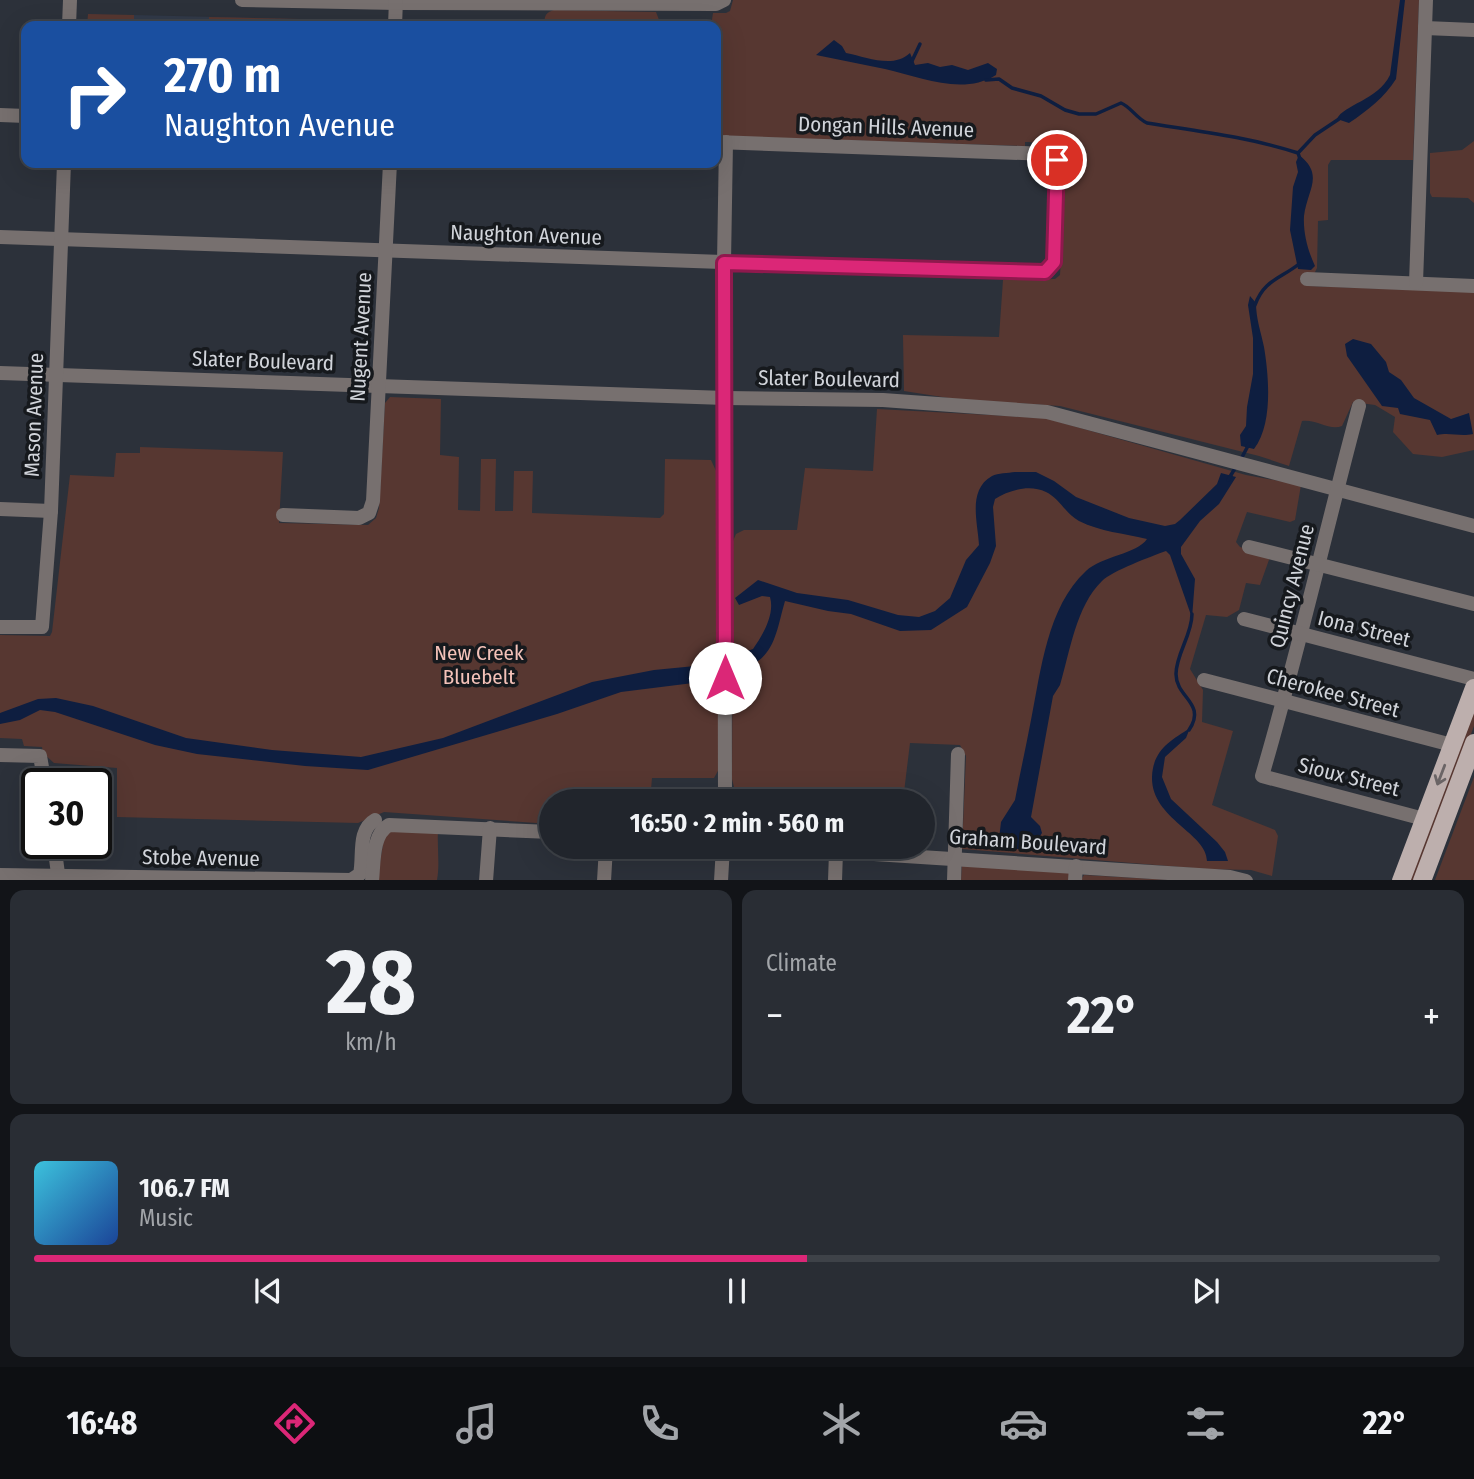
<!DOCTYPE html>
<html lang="en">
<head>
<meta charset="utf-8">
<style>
	body { margin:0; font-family:"Fira Sans Condensed",sans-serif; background:#292d34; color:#f1f3f6; height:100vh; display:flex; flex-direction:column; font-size:26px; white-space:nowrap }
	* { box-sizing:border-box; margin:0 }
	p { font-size:23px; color:#a2a5a9 }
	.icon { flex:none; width:38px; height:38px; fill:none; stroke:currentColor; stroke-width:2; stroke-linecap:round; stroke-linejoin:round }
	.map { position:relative; height:880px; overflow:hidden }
	.details { display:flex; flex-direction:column; gap:10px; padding:10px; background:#121418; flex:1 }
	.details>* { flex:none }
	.banner { position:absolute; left:21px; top:21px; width:700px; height:147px; border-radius:14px; box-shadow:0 7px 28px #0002,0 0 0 2px #3e4248; background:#1a4fa0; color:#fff; overflow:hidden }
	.speed { position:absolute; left:21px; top:768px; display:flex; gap:14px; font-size:35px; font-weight:700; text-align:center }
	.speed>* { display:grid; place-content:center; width:91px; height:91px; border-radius:50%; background:#21252c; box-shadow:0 7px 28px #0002,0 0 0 2px #3e4248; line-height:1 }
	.speed .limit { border:4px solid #111; border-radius:10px; background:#fff; color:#111 }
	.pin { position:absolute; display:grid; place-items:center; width:60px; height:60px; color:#fff; margin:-30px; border:4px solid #fff; border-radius:50%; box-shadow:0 2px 7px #0007 }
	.me { position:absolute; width:77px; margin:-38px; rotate:0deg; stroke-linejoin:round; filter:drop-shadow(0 0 5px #0008) }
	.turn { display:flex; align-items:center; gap:24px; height:147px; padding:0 28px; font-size:32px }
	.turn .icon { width:91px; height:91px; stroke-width:2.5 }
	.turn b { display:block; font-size:49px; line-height:60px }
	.big { font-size:52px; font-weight:700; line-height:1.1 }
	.details .tile { flex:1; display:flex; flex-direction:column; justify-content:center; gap:10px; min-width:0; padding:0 24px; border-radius:14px; background:#292d34 }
	.details .dial { align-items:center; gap:0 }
	.dial b { font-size:91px; line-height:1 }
	.song { display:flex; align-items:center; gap:21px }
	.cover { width:84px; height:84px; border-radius:10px; background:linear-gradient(135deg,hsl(190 70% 55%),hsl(220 70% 35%)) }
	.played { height:7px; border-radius:4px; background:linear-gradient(90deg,#db2777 55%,#3e4248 55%) }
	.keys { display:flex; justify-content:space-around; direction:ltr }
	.heat { display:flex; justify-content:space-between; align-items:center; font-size:38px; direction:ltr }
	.details .tiles { flex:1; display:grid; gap:10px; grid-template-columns:1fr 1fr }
	.tile:last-child { grid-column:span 2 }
	.trip { position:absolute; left:539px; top:789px; width:396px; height:70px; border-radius:35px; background:#21252c; box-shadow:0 7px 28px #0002,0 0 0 2px #3e4248; font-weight:700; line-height:70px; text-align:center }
	.tab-bar { display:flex; height:112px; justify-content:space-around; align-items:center; background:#0d0f12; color:#a2a5a9 }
	.tab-bar .icon { width:49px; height:49px }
	.tab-bar .active { color:#db2777 }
	.tab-bar b { font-size:32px; color:#f1f3f6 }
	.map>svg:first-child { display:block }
</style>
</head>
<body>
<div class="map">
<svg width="1474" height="881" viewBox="0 0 1474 881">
	<rect width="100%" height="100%" fill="#2c313a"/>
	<polygon fill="#313948" points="134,15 375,21 375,26 134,26"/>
	<g fill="#573731">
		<path d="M733,0h686l-6,160h-82l-3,5v55l-10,1 -1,47 -9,18 166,6v158l-32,7 -29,-3 -20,-22 2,-15 -20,-12 -22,-3 -11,24c-13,5 -25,-7 -40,-5l-13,45 -30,-10 -199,-50 -105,-7 -51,-8 -1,-56 96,2 4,-57 52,-1 5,-4 7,-118c-8,-16 -26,-14 -42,-15v4l-309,-10v-110h-172c1,-9 0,-13 10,-16l102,2 5,13 50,1 2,-13h13l4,-2z"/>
		<polygon points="88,14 134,15 134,26 87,26"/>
		<polygon points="209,17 301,19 301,23 283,22 282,26 209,26"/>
		<polygon points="322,20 375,21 375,26 322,26"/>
		<polygon points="1474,141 1474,203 1468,198 1432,197 1430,193 1430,153 1462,150"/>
		<polygon points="390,397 441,399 440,455 459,457 458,510 480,511 481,459 496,459 495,511 513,511 514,471 533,471 532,513 660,518 664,514 665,459 711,460 717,473 718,496 719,769 714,778 652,778 650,801 551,802 551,824 384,812 358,823 117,817 117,768 54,763 43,753 42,747 24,746 22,739 0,738 0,635 50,636 52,632 70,475 114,477 116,453 140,453 140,447 283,452 279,523 368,525 376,518 379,508 385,403"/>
		<polygon points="877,409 1045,418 1246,475 1301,485 1295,520 1290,522 1247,512 1236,542 1240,547 1266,554 1270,557 1260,585 1246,583 1239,610 1227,617 1206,615 1190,669 1203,690 1202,722 1233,731 1212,805 1275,830 1278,836 1272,876 1251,870 1205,869 962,849 966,756 960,745 910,743 904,792 850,790 840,797 839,801 769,801 771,789 734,787 732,779 733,541 736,534 744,530 797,530 805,468 873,471"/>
		<polygon points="1474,708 1474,726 1416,880 1409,881"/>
		<polygon points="1474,777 1474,880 1435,880"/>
		<path d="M438,831c-1,17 2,33 -1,49l-60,1 8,-49z"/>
		<polygon points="962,862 1069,871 1071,881 961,881"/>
		<polygon points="1084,875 1190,881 1080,881"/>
	</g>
	<g fill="#0e1e40">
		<path d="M1400,0h5l-9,79c-11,18 -29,32 -47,44l-12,-4c6,-14 41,-19 53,-44z"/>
		<path d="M834,40l8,6 4,7c21,4 47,16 64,0l5,12 13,-2 12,4 12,-2 16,5 20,-7 9,6 -1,6c-34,21 -75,2 -111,-6 -23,-5 -46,-9 -69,-14z"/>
		<path d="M1299,155c26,20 8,35 5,61 -1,17 4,35 11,50l-4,4 -13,-1 -8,-39 3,-43 5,-15 -2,-10z"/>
		<path d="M1250,296l6,7c0,16 5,29 8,44 5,30 9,77 -10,102l-13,-3 -1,-11 6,-9 1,-19 6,-33v-36l-5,-33z"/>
		<path d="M1353,339l18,5 15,18 3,10 12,8 13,18 37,21 18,-6 4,21c-13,3 -23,-2 -36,1l-7,-15 -30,-6 -2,-6 -16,-2 -35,-50 -2,-12z"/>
		<path d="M1015,472h21l18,9 22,16 53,21 36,8 10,-2 5,-4 37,-36 4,-11 15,4 -17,27 -19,17 -19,26v7l14,25 -3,39 -22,-63 -4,-4c-14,5 -54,20 -64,30 -26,25 -32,71 -42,104l-7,11 -22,121 9,9 2,7c-12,19 -27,21 -43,6l2,-17 14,-22c5,-27 11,-53 16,-80 10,-49 16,-113 55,-149 16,-15 51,-17 61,-32 -24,-6 -46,-7 -68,-18 -13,-7 -20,-23 -33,-29 -16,-8 -37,-2 -51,7l-2,8 3,39 -6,17 -23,44 -36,23 -31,1 -49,-17 -23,-3 -43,-10c-10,35 -10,60 -50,70l-1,-15 19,-7c10,-14 22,-35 17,-52l-8,-1 -23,9 -4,-7 23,-18 39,13 51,7 50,15 21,2 16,-6 15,-13 16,-38 13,-15c-1,-22 -12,-55 13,-69 6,-3 16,-3 23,-4z"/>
		<polygon points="716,664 716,677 701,682 621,692 557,714 368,770 305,766 197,754 155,745 55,712 40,710 20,720 0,724 0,713 38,699 56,698 93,706 186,738 272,750 361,757 443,738 592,682 654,670"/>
		<path d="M1190,728l-4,10 -21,19 -3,20 9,22 46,43 8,10 3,9h-21c0,-28 -56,-42 -55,-84 1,-27 18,-36 38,-49z"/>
	</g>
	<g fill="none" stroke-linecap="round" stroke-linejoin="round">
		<g stroke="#0e1e40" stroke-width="3.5">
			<polyline points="912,61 920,44"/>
			<path d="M986,80l13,-1 13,9 29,8 24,14 14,4h17l25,-11c10,4 15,15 26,20 50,8 102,14 151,30l2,6"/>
			<polyline points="1298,153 1315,135 1339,119"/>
			<path d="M1255,305c9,-25 25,-26 44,-41"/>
			<polyline points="1241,459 1249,444"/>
			<polyline points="1228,480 1237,465"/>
			<path d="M1189,730c18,-27 -13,-32 -13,-56 0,-20 16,-39 16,-60"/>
		</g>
		<g stroke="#77706f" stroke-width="14">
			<polyline points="242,0 396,3 716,4 724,0"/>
			<polyline points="69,26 70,0"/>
			<polyline points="395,26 396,0"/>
			<polyline points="1425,28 1474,30"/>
			<polyline points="0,115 26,116"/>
			<polyline points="0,237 1041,273 1049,270 1054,262 1058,163 1054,157 1048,154 716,142"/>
			<polyline points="1307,279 1474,286"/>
			<polyline points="1416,283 1426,0"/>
			<polyline points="0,373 725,398 883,400 1047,412 1474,526"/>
			<path d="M1359,406c-33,123 -61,248 -97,370l162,43"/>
			<polyline points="0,509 51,511"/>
			<polyline points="283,515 359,518 369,513 373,501 390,163"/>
			<polyline points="1249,547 1474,604"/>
			<polyline points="1244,619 1474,679"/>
			<polyline points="0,627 42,627 51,511 64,163"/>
			<polyline points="1204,680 1452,745"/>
			<polyline points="0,755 40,756 45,784"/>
			<polyline points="725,802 724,263 726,142"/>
			<polyline points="54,844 59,881"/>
			<polyline points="765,847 1230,877 1246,881"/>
			<path d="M0,875l351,5 9,-6c4,-17 -3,-44 15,-54"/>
			<path d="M372,881c2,-18 0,-47 17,-56l162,7"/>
			<polyline points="486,881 490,828"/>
			<polyline points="604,881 606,847"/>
			<polyline points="721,881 723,847"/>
			<polyline points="835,881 836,852"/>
			<polyline points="954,881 958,754"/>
			<polyline points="1075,881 1076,866"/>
		</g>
		<g stroke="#bdafad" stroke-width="18">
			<polyline points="1401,881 1474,688"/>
			<polyline points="1422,881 1474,743"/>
		</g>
	</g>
	<defs><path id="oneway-shaft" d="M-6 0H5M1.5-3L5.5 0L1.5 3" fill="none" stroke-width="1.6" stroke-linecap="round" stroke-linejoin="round" transform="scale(1.75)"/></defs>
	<use stroke="#6a6465" href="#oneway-shaft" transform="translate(1441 775) rotate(111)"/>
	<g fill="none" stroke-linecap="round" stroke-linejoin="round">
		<g stroke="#8e194d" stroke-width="18">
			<polyline id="route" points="725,678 724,263 1045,272 1054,262 1057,160"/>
		</g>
		<use href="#route" stroke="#db2777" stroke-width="12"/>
	</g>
	<g text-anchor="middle" stroke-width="7" stroke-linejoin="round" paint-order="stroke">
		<g font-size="21" fill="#d1d4da" stroke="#16191d">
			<text transform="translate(886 127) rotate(2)" y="7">Dongan Hills Avenue</text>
			<text transform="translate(526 235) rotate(2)" y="7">Naughton Avenue</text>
			<text transform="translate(361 337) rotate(-87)" y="7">Nugent Avenue</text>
			<text transform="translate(263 361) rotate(2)" y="7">Slater Boulevard</text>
			<text transform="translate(829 379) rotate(1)" y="7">Slater Boulevard</text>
			<text transform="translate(34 415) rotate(-88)" y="7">Mason Avenue</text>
			<text transform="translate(1292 586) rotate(-76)" y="7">Quincy Avenue</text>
			<text transform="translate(1364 629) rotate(14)" y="7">Iona Street</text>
			<text transform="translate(1333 693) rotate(15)" y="7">Cherokee Street</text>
			<text transform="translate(1349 777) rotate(14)" y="7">Sioux Street</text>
			<text transform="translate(1028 842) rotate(4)" y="7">Graham Boulevard</text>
			<text transform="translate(201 858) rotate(1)" y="7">Stobe Avenue</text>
		</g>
		<g font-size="21" fill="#f4c2b9" stroke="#16191d">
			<text x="479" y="660">New Creek<tspan x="479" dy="24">Bluebelt</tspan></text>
		</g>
	</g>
</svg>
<div class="speed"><div class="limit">30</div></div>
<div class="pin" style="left:1057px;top:160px;background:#d93025"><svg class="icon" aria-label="arrive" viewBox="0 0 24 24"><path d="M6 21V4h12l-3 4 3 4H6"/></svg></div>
<svg class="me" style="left:725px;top:678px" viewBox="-20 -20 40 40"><circle r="19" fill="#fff"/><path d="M0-13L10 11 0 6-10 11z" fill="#db2777"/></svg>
<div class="trip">16:50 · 2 min · 560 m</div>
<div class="banner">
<div class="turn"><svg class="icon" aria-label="right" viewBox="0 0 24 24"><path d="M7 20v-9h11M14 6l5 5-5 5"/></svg><div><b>270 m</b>Naughton Avenue</div></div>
</div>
</div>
<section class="details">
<div class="tiles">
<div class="tile dial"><b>28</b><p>km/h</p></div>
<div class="tile"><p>Climate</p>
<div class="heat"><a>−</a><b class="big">22°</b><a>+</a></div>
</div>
<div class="tile">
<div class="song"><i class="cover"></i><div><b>106.7 FM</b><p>Music</p></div></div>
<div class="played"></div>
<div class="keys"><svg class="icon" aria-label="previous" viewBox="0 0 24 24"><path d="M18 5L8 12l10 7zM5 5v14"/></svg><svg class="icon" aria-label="pause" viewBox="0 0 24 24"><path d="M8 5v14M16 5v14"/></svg><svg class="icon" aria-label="next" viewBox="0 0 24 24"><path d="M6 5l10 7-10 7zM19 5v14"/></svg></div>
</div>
</div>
</section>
<nav class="tab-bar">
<b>16:48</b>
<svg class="icon active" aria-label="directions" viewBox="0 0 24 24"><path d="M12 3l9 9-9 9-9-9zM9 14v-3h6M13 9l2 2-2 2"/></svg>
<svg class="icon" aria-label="music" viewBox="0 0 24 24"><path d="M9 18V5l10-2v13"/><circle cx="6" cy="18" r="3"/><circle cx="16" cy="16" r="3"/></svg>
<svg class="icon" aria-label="phone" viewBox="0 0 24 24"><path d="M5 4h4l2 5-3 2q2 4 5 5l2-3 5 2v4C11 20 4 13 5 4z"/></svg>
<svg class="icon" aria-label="climate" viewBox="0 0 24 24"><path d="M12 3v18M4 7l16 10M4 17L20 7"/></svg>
<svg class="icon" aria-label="car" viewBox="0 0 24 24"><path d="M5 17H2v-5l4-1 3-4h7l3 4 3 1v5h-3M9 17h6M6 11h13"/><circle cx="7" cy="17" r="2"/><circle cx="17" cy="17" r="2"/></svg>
<svg class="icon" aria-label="filters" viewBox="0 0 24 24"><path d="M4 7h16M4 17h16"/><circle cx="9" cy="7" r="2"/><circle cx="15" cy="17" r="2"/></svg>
<b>22°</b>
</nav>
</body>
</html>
